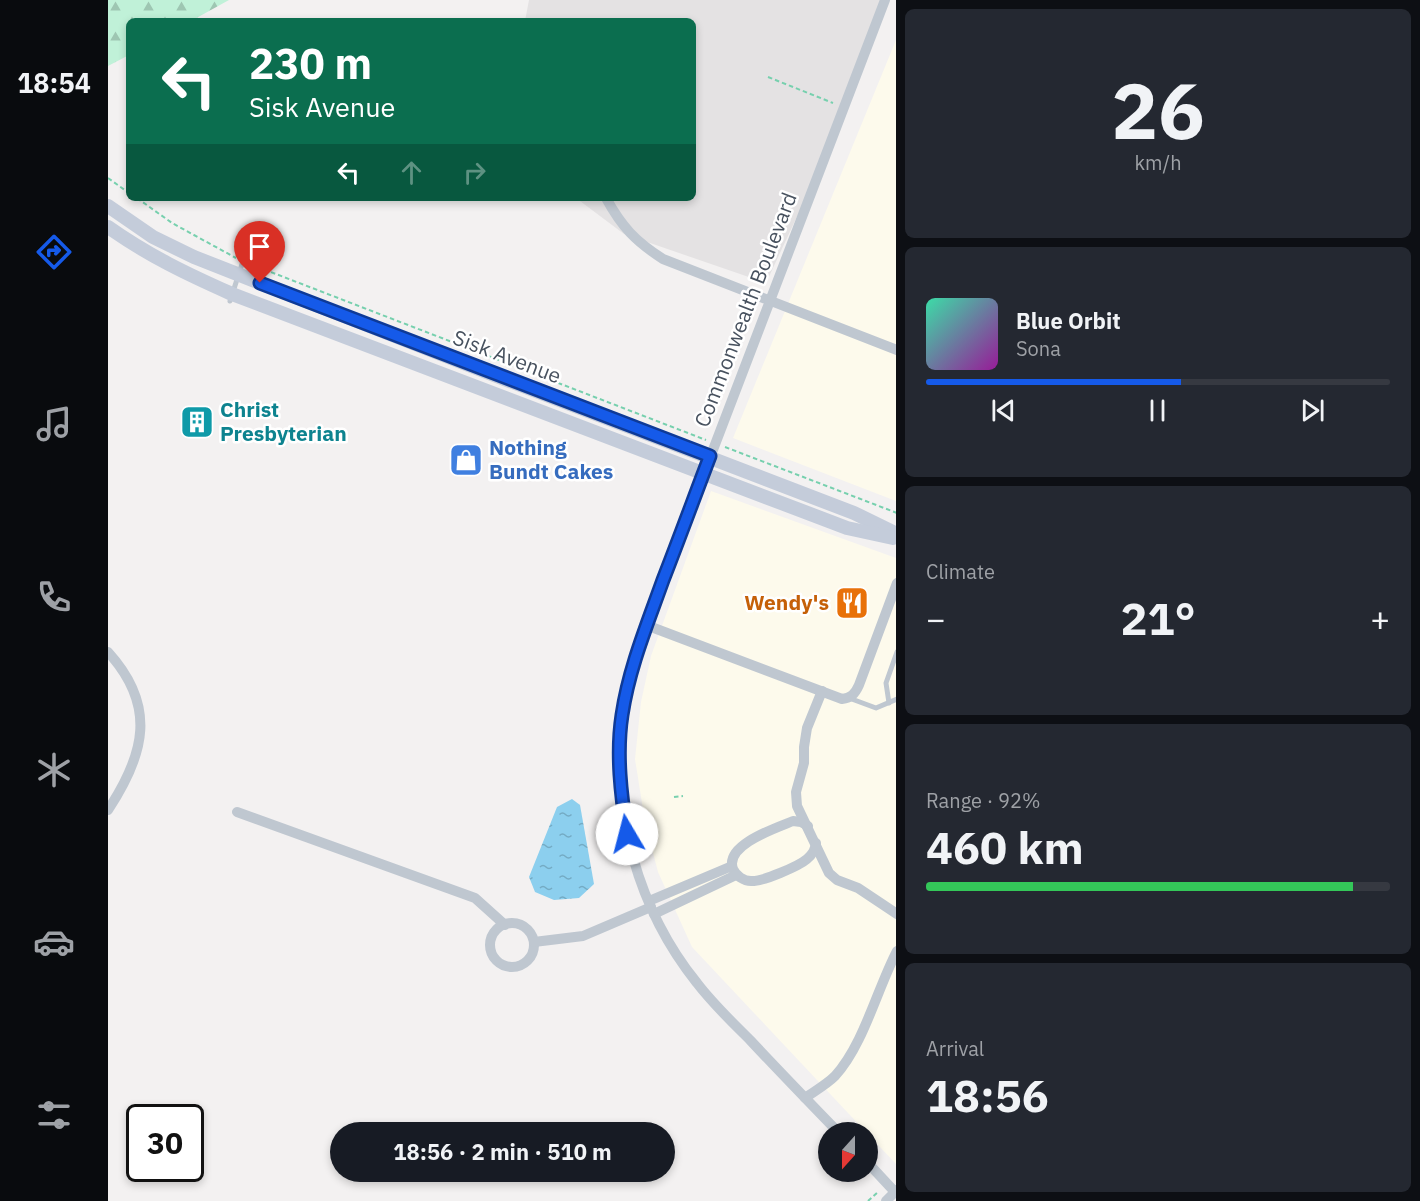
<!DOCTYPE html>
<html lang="en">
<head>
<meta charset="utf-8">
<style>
	body { margin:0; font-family:"IBM Plex Sans",sans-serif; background:#242831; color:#f1f3f6; height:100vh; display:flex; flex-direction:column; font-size:22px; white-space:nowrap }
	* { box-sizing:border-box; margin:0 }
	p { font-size:20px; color:#9ea1a6 }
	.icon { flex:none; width:33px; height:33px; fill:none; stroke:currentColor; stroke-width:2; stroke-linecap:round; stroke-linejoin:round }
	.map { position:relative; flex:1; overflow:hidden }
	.sheet { display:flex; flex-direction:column; gap:9px; padding:9px; background:#0d0f14; width:524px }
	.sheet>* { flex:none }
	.top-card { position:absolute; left:18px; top:18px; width:570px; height:183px; border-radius:9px; box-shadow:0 3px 9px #0003; background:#0b6e4f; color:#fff; overflow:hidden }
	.needle { width:39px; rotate:201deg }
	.controls { position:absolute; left:710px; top:1122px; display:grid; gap:12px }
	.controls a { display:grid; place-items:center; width:60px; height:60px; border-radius:50%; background:#171b24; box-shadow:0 3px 9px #0003; font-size:30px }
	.speed { position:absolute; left:18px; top:1104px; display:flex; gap:12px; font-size:30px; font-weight:700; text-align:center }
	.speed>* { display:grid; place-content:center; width:78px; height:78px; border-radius:50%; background:#171b24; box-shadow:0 3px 9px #0003; line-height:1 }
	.speed .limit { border:3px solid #111; border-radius:9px; background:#fff; color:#111 }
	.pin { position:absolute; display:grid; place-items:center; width:51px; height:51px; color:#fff; margin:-62px -26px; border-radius:50% 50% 50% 0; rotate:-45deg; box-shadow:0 0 6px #0007 }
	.pin .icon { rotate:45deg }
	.me { position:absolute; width:66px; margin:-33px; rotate:352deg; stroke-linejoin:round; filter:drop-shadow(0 0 4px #0008) }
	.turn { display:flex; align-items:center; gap:21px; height:126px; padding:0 24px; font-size:27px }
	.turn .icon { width:78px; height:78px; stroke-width:2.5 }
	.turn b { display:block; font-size:42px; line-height:51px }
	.lanes { display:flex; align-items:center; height:57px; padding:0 24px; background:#0003; justify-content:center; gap:30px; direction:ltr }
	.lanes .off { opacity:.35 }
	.big { font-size:45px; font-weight:800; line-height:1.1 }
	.sheet .card { flex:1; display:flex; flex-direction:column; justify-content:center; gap:9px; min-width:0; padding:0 21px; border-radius:9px; background:#242831 }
	.sheet .dial { align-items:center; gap:0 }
	.dial b { font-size:78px; line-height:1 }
	.song { display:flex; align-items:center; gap:18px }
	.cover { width:72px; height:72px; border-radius:9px; background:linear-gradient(135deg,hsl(160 70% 55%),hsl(300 70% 35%)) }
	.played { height:6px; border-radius:3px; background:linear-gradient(90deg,#155ae9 55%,#363941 55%) }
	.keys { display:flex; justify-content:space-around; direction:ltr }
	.heat { display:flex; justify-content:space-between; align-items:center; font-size:33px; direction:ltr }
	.charge { height:9px; border-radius:4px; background:linear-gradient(90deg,#34c759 92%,#363941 0) }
	.trip { position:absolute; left:222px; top:1122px; width:345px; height:60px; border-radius:30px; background:#171b24; box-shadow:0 3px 9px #0003; font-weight:800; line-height:60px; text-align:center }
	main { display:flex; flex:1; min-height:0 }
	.dock { display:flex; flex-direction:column; width:108px; justify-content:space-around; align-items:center; background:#090b0e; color:#9ea1a6 }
	.dock .icon { width:42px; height:42px }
	.dock .active { color:#155ae9 }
	.dock b { font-size:27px; color:#f1f3f6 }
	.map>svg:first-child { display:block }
</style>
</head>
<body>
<main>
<nav class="dock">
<b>18:54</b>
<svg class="icon active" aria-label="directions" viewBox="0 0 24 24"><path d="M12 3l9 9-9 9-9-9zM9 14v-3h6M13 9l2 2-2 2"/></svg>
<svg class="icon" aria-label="music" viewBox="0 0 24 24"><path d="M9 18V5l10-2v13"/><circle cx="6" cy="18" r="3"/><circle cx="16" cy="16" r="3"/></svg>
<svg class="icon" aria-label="phone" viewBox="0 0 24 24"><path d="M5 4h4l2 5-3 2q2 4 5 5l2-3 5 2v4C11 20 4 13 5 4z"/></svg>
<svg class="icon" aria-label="climate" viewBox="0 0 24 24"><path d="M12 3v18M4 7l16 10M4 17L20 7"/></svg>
<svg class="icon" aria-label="car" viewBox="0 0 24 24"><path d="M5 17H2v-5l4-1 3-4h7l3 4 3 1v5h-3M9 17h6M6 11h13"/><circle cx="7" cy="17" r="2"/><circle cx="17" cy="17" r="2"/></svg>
<svg class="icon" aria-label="filters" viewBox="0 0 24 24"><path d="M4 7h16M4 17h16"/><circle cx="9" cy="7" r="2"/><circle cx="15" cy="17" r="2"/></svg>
</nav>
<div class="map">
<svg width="789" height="1201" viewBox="0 0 789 1201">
	<defs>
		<pattern id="forest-firs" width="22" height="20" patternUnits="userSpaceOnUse" patternTransform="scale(1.5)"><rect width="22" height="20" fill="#c0f1d8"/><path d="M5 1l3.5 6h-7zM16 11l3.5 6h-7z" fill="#9ec6b2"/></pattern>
		<pattern id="water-ripples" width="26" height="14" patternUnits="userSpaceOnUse" patternTransform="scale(1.5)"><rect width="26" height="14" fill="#8ccfee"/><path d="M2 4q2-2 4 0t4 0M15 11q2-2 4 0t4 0" fill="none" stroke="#74abc4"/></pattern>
	</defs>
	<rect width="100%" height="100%" fill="#f3f1f1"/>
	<g fill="#fdfaec">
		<polygon points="788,40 788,501 625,438"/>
		<polygon points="603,491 788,558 788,1164 584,947 550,872 537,822 527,759 533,702 543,656"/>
	</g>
	<polygon fill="#e4e2e3" points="421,0 776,0 706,180 658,283 516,234 468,198 585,198 585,21 417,21"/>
	<polygon fill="url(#forest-firs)" points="0,0 121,0 83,21 21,21 21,55 0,66"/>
	<polygon fill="url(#water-ripples)" points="464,799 472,805 486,884 471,898 446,900 427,892 421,877 449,807"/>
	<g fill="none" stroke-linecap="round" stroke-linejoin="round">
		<g stroke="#77d0ae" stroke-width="2" stroke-dasharray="4.5 3" stroke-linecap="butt">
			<polyline points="660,77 725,103"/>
			<polyline points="0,178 21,193"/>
			<polyline points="29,198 64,223 128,258"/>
			<polyline points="142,264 598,440"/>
			<polyline points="617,447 789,513"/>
			<polyline points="566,797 575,796"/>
			<polyline points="760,1201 771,1191"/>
		</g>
		<g stroke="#bfc7d0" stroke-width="5">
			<polyline points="122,301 135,261"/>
			<polyline points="741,698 768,708 789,699"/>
			<polyline points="781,703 778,683 789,652"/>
		</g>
		<g stroke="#bfc7d0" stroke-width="10">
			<path d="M498,198c16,29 29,43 57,61l234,91"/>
			<path d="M538,625l196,74c9,-1 13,-5 17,-14l38,-102"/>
			<path d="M0,652c49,54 37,102 0,158"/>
			<polyline points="714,691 699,728 696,747 696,763 688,792 689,806 721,873 729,880 750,888 789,914"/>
			<polyline points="129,812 367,898 397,925"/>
			<path d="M700,826l-7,-4 -8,-1c-17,7 -69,24 -60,48 3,7 11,12 18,12 11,1 48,-15 56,-22 6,-5 8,-9 9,-16"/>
			<polyline points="541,901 624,866"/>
			<polyline points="546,914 628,875"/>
			<circle cx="404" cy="945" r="22"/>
			<polyline points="426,942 475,936 543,907"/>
			<path d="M697,1098c10,-7 22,-14 30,-22 29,-32 42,-87 62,-125"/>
			<path d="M730,1132c-29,-30 -59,-61 -88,-92 -18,-18 -37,-36 -53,-57 -59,-73 -86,-172 -76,-265 4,-32 15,-63 25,-93l239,-625"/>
			<polyline points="759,1162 787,1192"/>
			<polyline points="778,1201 789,1190"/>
		</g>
		<g stroke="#c4ccda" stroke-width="14">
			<polyline points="0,206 45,237 86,257 386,375 746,513 789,534"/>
			<path d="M0,227c41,29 79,47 124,67l615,234 46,10"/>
		</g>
	</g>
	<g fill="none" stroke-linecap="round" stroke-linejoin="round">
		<g stroke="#0e3a97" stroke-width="15">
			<path id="route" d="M152,283l450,173c-16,42 -31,83 -47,124 -16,45 -34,88 -41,135 -6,39 -1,80 5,119"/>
		</g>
		<use href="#route" stroke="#155ae9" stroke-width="10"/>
	</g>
	<defs>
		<g id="building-square" transform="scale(1.725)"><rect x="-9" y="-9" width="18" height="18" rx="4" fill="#0f9aa8" stroke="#fff"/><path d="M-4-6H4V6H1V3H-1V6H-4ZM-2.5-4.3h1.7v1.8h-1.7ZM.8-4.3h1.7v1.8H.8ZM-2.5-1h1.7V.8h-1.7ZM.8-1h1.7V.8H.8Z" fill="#fff"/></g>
		<g id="shop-square" transform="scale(1.725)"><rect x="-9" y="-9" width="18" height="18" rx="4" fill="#3f7fe0" stroke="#fff"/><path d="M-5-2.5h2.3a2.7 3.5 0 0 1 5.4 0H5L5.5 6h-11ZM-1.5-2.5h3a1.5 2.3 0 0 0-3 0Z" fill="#fff"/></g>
		<g id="restaurant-square" transform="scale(1.725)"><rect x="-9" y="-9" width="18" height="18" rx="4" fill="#e8710a" stroke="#fff"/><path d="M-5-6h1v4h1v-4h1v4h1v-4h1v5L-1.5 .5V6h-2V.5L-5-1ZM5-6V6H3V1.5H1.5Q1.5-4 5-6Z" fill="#fff"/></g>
	</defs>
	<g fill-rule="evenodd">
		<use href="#building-square" x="89" y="422"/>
		<use href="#shop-square" x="358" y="460"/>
		<use href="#restaurant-square" x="744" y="603"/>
	</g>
	<g text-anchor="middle" stroke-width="5" stroke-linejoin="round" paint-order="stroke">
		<g font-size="21" fill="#48525f" stroke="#fff">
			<text transform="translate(638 310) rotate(-69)" y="7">Commonwealth Boulevard</text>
			<text transform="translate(399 357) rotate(21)" y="7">Sisk Avenue</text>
		</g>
		<g font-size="21" font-weight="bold" fill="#0d838f" stroke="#fff" text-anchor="start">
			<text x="112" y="417">Christ<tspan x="112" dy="24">Presbyterian</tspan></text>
		</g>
		<g font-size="21" font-weight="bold" fill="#366cbe" stroke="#fff" text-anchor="start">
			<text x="381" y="455">Nothing<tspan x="381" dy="24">Bundt Cakes</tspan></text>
		</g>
		<g font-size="21" font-weight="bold" fill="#c56008" stroke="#fff" text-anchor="end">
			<text x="721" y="610">Wendy's</text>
		</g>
	</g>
</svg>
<div class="controls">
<a><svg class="needle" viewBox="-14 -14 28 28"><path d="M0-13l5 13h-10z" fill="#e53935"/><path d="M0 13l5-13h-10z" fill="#9ea1a6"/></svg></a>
</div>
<div class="speed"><div class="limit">30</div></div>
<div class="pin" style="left:152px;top:283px;background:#d93025"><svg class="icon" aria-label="arrive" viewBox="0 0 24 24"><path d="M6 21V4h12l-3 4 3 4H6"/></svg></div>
<svg class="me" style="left:519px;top:834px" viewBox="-20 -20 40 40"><circle r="19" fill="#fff"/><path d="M0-13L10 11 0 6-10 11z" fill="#155ae9"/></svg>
<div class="trip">18:56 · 2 min · 510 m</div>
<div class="top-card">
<div class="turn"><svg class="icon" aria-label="left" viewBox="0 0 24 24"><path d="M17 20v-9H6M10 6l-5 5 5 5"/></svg><div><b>230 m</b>Sisk Avenue</div></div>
<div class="lanes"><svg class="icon" aria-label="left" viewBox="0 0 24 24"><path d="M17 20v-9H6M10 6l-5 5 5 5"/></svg><svg class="icon off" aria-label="ahead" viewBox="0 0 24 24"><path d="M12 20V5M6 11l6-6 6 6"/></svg><svg class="icon off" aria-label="right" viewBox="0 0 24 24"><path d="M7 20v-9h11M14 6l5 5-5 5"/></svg></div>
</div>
</div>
<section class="sheet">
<div class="card dial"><b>26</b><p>km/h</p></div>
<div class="card">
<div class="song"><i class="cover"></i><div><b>Blue Orbit</b><p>Sona</p></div></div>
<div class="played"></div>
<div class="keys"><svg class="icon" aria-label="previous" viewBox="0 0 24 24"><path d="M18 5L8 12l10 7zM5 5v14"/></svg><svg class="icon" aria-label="pause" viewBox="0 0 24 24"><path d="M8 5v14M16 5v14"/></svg><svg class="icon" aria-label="next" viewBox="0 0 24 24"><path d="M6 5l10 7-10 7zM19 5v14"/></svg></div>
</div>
<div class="card"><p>Climate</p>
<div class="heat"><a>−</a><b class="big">21°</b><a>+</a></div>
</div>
<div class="card"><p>Range · 92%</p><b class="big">460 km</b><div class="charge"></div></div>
<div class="card"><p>Arrival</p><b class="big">18:56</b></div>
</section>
</main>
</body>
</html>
